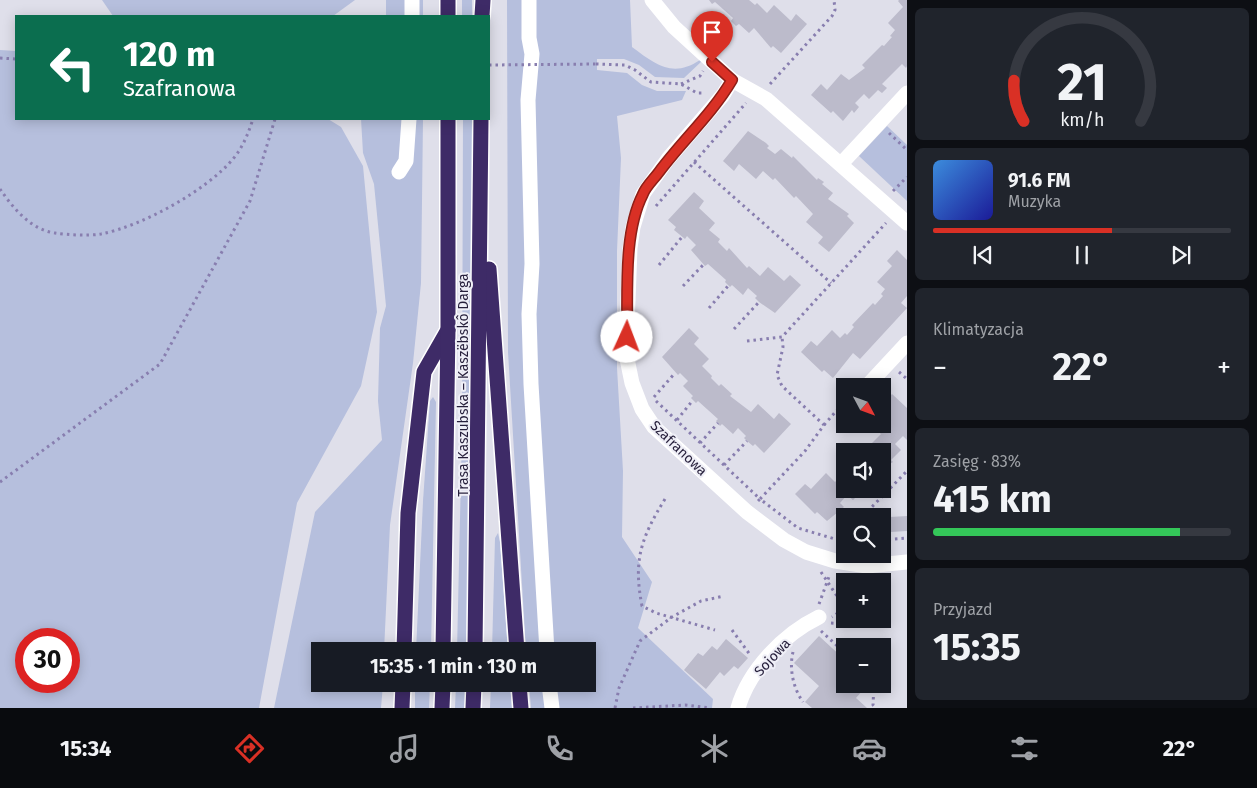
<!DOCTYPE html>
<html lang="pl">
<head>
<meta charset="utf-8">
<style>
	body { margin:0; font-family:"Fira Sans",sans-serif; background:#20242c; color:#f1f3f6; height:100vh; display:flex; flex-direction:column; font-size:19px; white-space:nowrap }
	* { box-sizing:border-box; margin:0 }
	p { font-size:16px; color:#9ea1a6 }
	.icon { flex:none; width:28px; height:28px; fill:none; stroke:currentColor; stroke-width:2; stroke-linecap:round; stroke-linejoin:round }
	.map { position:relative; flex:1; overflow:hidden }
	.sheet { display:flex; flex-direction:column; gap:8px; padding:8px; background:#0d0f14; width:350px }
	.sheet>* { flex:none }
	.guide { position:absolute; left:15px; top:15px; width:475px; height:105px; border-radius:0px; box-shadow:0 2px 12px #0003; background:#0b6e4f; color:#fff; overflow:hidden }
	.needle { width:32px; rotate:131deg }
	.controls { position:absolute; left:836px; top:378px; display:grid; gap:10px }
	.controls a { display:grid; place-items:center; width:55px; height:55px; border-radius:0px; background:#171b24; box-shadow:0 2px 12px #0003; font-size:25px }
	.speed { position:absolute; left:15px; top:628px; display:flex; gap:10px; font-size:25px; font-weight:700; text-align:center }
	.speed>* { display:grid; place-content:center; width:65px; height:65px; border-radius:50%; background:#171b24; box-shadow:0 2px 12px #0003; line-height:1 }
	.speed .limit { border:8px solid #d22; background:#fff; color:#111 }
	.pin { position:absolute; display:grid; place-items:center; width:42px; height:42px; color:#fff; margin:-51px -21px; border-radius:50% 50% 50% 0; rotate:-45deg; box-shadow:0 0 5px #0007 }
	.pin .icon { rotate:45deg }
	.me { position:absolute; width:55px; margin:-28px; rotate:2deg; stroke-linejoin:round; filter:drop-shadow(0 0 4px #0008) }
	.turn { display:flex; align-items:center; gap:18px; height:105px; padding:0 25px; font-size:22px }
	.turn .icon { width:65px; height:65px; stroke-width:2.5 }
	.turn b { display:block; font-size:35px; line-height:42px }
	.big { font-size:38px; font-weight:700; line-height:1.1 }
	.sheet .widget { flex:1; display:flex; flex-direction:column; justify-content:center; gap:8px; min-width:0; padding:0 18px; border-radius:8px; background:#20242c }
	.sheet .dial { align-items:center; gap:0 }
	.dial svg { height:130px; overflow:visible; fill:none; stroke:#363941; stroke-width:7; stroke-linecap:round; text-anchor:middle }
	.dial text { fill:#f1f3f6; stroke:none }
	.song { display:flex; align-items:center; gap:15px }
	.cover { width:60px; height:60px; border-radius:8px; background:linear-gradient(135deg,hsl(210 70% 55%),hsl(240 70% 35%)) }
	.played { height:5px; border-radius:2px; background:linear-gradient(90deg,#d93025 60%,#363941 60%) }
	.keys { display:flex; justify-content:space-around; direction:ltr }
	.heat { display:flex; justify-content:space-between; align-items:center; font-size:28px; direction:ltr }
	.charge { height:8px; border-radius:4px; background:linear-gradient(90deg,#34c759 83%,#363941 0) }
	.trip { position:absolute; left:311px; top:642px; width:285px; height:50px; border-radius:0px; background:#171b24; box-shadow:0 2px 12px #0003; font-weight:700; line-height:50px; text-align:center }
	.tab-bar { display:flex; height:80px; justify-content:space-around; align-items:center; background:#090b0e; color:#9ea1a6 }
	.tab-bar .icon { width:35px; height:35px }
	.tab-bar .on { color:#d93025 }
	.tab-bar b { font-size:22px; color:#f1f3f6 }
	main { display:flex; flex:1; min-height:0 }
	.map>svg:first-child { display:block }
</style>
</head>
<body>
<main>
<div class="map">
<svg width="907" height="708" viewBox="0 0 907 708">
	<rect width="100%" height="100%" fill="#dfdfea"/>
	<g fill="#b6bfdd" fill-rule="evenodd">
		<polygon points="102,0 355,0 333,16 113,16"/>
		<rect x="386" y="0" width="37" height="16"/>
		<rect x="462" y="0" width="10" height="16"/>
		<path d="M507,0h123l2,47c24,18 41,31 68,13l2,1 -18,17 -29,-1 -16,-12 -15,-6h-27v11l30,3 15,12 15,6h29l-4,9 -65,16 4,42 -4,93v117l6,103 -1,66 30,45 -14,46 75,71 -1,9h-181l-2,-24h59v-33h-62l-18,-299z"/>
		<path d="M0,50l16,1v68h312l13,8 22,39 14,146 -16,74 -64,117 -38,205h-259zM26,639h43v42h-43z"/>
		<polygon points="361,119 423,119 421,283 413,363 390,525 384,651 320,651 320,684 383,684 381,708 274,708 315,512 382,440 378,401 380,328 386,306 374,184 363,153"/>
		<polygon points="463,119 472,119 473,292 466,651 457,651 462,430"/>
		<polygon points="887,126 907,145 907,201 859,156"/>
		<polygon points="433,397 436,402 431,651 416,651 423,501 430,401"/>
		<polygon points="498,533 500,542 508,651 492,651 495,538"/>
		<polygon points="415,684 430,684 429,708 415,708"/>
		<polygon points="456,684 466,684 465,708 455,708"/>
		<polygon points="491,684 510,684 512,708 490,708"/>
	</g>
	<g fill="#bcbbcb">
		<polygon points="709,0 749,0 755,5 757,3 767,13 774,5 791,21 796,14 807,24 781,53 773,46 771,48 754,28 749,33 739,24 736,26 731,21 733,18 715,2 712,4"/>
		<polygon points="899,0 907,0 907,66 906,68 902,64 882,84 887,88 882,93 878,90 869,99 864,94 855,103 859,107 854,113 852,110 843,121 833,111 831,113 811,95 821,84 827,90 841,74 849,80 865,68 862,65 882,45 884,46 892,37 890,36 895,30 888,23 903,7 898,1"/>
		<polygon points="748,131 766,143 769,146 767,148 775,154 781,149 792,158 793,156 817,180 818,178 824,182 822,184 833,193 828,199 849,214 847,216 854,223 829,252 818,243 823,237 806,222 813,214 796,196 794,198 775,178 773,180 763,171 756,179 739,164 734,171 723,161"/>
		<polygon points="694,192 704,201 699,208 715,223 709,230 720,239 718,242 727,251 729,248 747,268 749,266 760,276 768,267 784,281 790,275 801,285 775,313 759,302 755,298 757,296 748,288 743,295 732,285 730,287 725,282 726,280 708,264 705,266 691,250 696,245 687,236 685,239 674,230 676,227 668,220"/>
		<polygon points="897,250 907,260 907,296 901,303 907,308 860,359 853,353 833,378 824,370 822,372 801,352 811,341 817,346 832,330 840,338 845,333 847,335 854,327 852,325 873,303 875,305 883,296 881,294 885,289 877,282 892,266 887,261"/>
		<polygon points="689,328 699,338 694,344 709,359 702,366 712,376 711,378 719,386 721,384 732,394 730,396 751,412 758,404 774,419 779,413 791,424 764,453 755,444 753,446 747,441 744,438 746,436 738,428 733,434 722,424 720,426 716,421 718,419 698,401 696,403 691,398 693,396 683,386 688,381 680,373 678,375 662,357"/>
		<polygon points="892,394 907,408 907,440 903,436 895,444 901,450 891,460 893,462 882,469 882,451 861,451 866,445 868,447 881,434 871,425 882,424 882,417 888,411 882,405"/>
		<polygon points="845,472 845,489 868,489 865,492 863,490 853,500 847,495 840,503 844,507 827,521 817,512 815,514 795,494 805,484 811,489 826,473 835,482"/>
		<polygon points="907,516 907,531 891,532 890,517"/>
		<polygon points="885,519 886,533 882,533 882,520"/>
		<polygon points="819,636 845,660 845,684 868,684 856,698 867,708 812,708 805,702 819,686 794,663"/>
		<polygon points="726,639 748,658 738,669 734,666 724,676 720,672 706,689 684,670 698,653 703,656 712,646 717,650"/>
	</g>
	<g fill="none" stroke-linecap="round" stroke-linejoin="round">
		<g stroke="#fff" stroke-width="18">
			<g id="highway">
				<polyline points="448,0 448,16"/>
				<polyline points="482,16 483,0"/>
				<polyline points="489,269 517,651"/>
				<polyline points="404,651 408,513 424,372 448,330"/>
				<polyline points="443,651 448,329 448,119"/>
				<polyline points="475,651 481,119"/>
				<polyline points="519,684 521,708"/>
				<polyline points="402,708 403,684"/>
				<polyline points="442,708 443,684"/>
				<polyline points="473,708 474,684"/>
			</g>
		</g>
		<g stroke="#887eaf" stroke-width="3" stroke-dasharray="2.5 4" stroke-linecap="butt">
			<polyline points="0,58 16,59"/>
			<polyline points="596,64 625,65 635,70 651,82 681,84 697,93 705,93"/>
			<polyline points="681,84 700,76 703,71"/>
			<polyline points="770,84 832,16 835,10 834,0"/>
			<polyline points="889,133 907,150"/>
			<polyline points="694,162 831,283"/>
			<path d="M0,189c13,19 31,41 55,44 13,2 33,3 46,1 41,-8 105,-43 132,-75 10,-12 15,-25 20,-40"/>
			<polyline points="893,191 907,177"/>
			<polyline points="656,206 746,103"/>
			<polyline points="659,265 682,237"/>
			<polyline points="683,286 704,264"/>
			<polyline points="709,308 728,286"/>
			<polyline points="734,329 759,302"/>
			<polyline points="747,341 782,337 886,223"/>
			<polyline points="899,372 907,379"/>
			<polyline points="654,397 675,373"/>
			<polyline points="656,401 760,499 805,451 824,425 782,386 777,375 783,347 782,337"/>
			<polyline points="677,420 693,400"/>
			<polyline points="824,425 845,401"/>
			<polyline points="700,443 718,423"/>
			<polyline points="724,465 747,441"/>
			<polyline points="0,482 160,364 250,201 275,119"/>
			<path d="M665,499c-24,39 -32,61 -23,107l14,7 59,17"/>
			<polyline points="758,501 760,499 798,528 845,542"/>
			<polyline points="863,516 907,471"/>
			<polyline points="882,540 907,538"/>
			<polyline points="821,572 845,608 832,617"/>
			<polyline points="819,604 830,574"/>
			<polyline points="831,623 850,624"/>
			<polyline points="732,630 751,656"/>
			<polyline points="821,631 845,653"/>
			<path d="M793,652c-4,16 0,36 10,50"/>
			<polyline points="874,684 873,705 876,708"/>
			<polyline points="615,708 619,688 640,641 672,617 701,601 724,596"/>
			<polyline points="633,708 685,705 710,708"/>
		</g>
		<g stroke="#fff" stroke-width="15">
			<polyline points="412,0 412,16"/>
			<polyline points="529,0 529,38 532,54 528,100 532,264 529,314 531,384 547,651"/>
			<polyline points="652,0 674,27 732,80 766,99 907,223"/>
			<polyline points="732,80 723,95 668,159 643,194 633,227 630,248 626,354 632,383 642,409 654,427 747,512 784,540 806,552 835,561 867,566 907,562"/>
			<polyline points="841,164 907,93"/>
			<polyline points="399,172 406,161 409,119"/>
			<polyline points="867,386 907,343"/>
			<polyline points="549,684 552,708"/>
			<path d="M738,708c11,-38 46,-74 81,-91"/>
		</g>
		<use href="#highway" stroke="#3e2b67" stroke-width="15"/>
		<polyline stroke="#887eaf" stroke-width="3" stroke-dasharray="2.5 4" stroke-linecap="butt" points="489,65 596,64"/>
	</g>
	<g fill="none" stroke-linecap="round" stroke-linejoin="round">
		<g stroke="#8d1f18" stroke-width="12">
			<path id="route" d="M627,337c1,-44 -4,-104 16,-143 3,-8 11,-15 16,-22 23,-31 53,-58 73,-92l-20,-18"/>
		</g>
		<use href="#route" stroke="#d93025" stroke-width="9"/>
	</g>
	<g text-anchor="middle" stroke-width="4" stroke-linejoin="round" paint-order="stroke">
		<g font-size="14" fill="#261f3b" stroke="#efeff7">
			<text transform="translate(463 385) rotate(-90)" y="5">Trasa Kaszubska – Kaszëbskô Darga</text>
			<text transform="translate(679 448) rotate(44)" y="5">Szafranowa</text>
			<text transform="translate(772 657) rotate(-47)" y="5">Sojowa</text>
		</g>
	</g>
</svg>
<div class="controls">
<a><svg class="needle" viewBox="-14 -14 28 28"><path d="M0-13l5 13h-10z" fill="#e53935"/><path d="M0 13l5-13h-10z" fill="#9ea1a6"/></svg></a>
<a><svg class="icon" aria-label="sound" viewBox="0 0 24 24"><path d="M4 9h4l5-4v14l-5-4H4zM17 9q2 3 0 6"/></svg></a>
<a><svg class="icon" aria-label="search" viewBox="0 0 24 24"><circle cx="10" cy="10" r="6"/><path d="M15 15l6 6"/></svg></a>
<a>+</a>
<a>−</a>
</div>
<div class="speed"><div class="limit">30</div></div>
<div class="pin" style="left:712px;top:62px;background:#d93025"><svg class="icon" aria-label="arrive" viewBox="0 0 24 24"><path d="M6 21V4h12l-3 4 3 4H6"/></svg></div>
<svg class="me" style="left:627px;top:337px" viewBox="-20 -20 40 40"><circle r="19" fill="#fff"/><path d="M0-13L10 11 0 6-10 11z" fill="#d93025"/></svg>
<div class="trip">15:35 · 1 min · 130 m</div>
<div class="guide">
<div class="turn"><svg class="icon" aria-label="left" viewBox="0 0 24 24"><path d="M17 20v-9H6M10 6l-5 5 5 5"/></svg><div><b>120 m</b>Szafranowa</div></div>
</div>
</div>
<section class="sheet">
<div class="widget dial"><svg viewBox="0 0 100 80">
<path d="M14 69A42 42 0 1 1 86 69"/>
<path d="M14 69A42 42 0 0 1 8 44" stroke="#d93025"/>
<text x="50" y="56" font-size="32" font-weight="700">21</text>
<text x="50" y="72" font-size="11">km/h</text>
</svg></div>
<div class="widget">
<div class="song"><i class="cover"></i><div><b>91.6 FM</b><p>Muzyka</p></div></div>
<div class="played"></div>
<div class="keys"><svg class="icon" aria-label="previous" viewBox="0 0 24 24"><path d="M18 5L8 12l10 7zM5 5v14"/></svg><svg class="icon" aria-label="pause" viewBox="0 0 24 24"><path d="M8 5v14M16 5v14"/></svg><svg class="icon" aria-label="next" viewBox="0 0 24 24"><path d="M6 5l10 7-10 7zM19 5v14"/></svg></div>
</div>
<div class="widget"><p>Klimatyzacja</p>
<div class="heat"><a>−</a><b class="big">22°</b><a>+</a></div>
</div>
<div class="widget"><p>Zasięg · 83%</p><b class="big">415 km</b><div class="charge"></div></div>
<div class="widget"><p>Przyjazd</p><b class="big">15:35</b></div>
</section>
</main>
<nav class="tab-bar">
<b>15:34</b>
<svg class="icon on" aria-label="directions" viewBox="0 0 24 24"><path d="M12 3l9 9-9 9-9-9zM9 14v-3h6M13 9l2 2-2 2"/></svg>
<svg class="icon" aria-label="music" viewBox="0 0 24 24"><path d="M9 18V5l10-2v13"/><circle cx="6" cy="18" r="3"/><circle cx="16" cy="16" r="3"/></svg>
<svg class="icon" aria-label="phone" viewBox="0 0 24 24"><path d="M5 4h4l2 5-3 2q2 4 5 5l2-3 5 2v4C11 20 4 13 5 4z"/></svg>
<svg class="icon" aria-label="climate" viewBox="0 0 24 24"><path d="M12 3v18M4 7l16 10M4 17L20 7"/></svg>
<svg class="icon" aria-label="car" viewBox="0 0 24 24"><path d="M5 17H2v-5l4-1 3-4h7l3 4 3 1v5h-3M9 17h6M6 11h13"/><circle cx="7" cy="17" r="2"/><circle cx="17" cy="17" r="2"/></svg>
<svg class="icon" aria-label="filters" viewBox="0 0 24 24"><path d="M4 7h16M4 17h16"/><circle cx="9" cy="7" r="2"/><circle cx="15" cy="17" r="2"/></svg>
<b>22°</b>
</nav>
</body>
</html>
